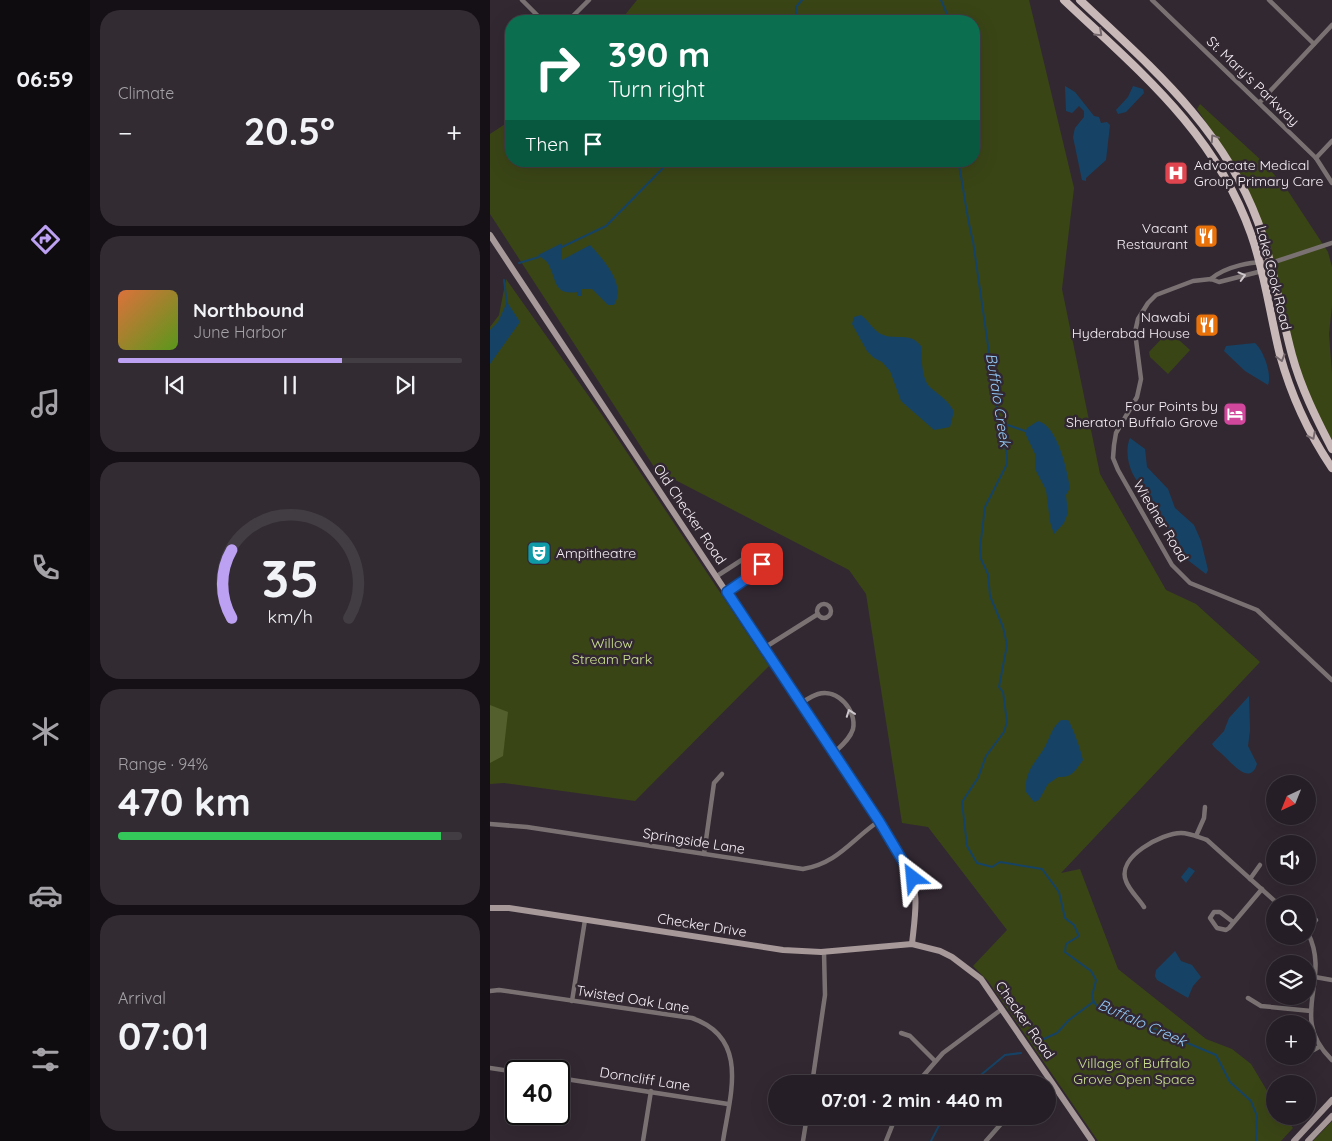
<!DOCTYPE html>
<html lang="en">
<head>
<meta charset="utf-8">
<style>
	body { margin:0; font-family:Quicksand,sans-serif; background:#322b32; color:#f1f3f6; height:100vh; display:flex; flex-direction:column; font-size:19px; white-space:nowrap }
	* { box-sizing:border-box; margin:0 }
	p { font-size:16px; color:#a4a2a7 }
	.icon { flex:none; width:28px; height:28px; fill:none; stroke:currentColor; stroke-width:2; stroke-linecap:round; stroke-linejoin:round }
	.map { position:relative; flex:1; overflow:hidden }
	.details { display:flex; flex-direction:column; gap:10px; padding:10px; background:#151015; width:400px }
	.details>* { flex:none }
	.hud { position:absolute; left:15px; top:15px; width:475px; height:152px; border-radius:20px; box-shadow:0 5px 20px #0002,0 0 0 1px #423c43; background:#0b6e4f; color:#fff; overflow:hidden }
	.needle { width:32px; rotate:223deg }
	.controls { position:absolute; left:776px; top:775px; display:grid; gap:10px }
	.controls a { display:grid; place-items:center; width:50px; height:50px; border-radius:50%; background:#261e26; box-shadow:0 5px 20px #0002,0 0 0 1px #423c43; font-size:25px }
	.speed { position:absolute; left:15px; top:1060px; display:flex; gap:10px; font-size:25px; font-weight:700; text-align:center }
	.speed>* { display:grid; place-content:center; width:65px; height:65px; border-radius:50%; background:#261e26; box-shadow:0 5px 20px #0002,0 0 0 1px #423c43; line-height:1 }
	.speed .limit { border:2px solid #111; border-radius:8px; background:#fff; color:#111 }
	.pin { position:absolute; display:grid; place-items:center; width:42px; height:42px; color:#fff; margin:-21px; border-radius:10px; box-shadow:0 2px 8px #0006 }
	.me { position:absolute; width:55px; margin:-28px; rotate:331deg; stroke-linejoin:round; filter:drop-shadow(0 0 4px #0008) }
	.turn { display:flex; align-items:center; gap:18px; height:105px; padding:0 20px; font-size:22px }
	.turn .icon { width:65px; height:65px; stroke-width:2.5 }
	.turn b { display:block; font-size:35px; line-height:42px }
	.then { display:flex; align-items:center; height:48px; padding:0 20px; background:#0003; gap:10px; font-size:19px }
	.big { font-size:38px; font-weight:700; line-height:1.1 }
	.details .widget { flex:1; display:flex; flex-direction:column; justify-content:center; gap:8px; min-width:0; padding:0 18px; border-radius:20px; background:#322b32 }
	.details .dial { align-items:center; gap:0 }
	.dial svg { height:130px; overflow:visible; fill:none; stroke:#423c43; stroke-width:7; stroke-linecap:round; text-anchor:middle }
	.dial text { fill:#f1f3f6; stroke:none }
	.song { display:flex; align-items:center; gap:15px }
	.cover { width:60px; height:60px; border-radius:8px; background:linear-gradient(135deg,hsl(20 70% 55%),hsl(90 70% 35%)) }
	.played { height:5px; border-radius:2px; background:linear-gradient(90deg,#bca0f2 65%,#423c43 65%) }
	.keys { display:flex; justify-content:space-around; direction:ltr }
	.heat { display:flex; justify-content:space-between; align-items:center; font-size:28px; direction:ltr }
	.charge { height:8px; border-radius:4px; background:linear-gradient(90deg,#34c759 94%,#423c43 0) }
	.trip { position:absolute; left:278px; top:1075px; width:288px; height:50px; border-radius:25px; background:#261e26; box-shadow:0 5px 20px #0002,0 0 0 1px #423c43; font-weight:700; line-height:50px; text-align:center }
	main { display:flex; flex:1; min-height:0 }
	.tabs { display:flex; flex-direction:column; width:90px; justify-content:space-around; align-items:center; background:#0f0c0f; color:#a4a2a7 }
	.tabs .icon { width:35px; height:35px }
	.tabs .active { color:#bca0f2 }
	.tabs b { font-size:22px; color:#f1f3f6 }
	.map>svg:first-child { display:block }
</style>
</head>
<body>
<main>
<nav class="tabs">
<b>06:59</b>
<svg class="icon active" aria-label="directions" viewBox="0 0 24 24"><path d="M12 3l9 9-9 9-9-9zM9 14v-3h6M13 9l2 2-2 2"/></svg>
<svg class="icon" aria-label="music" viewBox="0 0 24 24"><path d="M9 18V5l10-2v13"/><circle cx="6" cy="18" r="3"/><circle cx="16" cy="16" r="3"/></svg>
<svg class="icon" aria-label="phone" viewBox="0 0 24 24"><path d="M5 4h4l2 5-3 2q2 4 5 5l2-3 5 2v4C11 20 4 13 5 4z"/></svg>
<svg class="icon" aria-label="climate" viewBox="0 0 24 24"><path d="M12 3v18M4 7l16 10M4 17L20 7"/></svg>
<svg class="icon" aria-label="car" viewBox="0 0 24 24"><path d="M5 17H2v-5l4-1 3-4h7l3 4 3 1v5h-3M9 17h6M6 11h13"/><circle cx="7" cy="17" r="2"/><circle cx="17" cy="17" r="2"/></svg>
<svg class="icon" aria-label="filters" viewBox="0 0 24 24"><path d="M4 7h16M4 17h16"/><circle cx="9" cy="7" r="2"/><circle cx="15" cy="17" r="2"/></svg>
</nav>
<section class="details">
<div class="widget"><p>Climate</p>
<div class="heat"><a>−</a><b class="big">20.5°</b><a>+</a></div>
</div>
<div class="widget">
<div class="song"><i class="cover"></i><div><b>Northbound</b><p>June Harbor</p></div></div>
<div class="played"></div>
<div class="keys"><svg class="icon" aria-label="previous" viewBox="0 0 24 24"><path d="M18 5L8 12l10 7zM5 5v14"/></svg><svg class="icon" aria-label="pause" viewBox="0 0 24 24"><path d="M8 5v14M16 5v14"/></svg><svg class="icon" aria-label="next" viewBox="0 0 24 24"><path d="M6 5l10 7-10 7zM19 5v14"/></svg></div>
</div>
<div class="widget dial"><svg viewBox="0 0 100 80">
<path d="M14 69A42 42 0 1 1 86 69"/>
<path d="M14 69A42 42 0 0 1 14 27" stroke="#bca0f2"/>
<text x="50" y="56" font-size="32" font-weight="700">35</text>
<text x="50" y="72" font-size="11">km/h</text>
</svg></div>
<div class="widget"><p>Range · 94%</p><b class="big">470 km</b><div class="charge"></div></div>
<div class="widget"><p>Arrival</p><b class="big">07:01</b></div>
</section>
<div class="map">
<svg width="842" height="1141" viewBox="0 0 842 1141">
	<rect width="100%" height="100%" fill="#322832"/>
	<g fill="#3a4516">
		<polygon points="147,0 539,0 584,188 572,289 610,474 676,590 706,604 770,662 571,873 590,869 628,969 716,1039 742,1049 761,1064 785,1104 785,1116 794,1116 803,1128 791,1141 608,1141 523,1017 498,981 483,966 517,930 438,827 412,823 376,594 359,570 166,470 0,214 0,134 21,120 21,161 484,161 484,21 130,21"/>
		<path d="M710,104l63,58 23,26 42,64 4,15v38l-3,29 3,40v67c-12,-22 -23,-45 -31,-69 -16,-43 -20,-89 -34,-133 -14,-48 -42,-89 -70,-130z"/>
		<polygon points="16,279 112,415 279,666 145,801 14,783 0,784 0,327 9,315"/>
		<polygon points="679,331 700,350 678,374 660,357 659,352"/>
		<polygon points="842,1121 842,1141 823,1141"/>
	</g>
	<polygon fill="#535f2c" points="0,705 18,712 13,756 0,763"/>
	<g fill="#164365">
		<polygon points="575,86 585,92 604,116 609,117 611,123 617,122 620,125 616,160 596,178 596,181 592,180 583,137 585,128 594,117 594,111 589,106 582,113 576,111"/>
		<polygon points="643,86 653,89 654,93 636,112 628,114 626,110 638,97"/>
		<path d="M72,243v17l28,-15c13,14 37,40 24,60h-6l-16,-16h-10v7h-4l-1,-4c-25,4 -20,-15 -30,-30 -3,-3 -6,-4 -9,-7z"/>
		<polygon points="17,302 30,322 0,364 0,330 8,322"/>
		<path d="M371,315c8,6 13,16 20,19 14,7 29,-3 40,12 1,13 0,33 10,42 10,9 15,10 23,23l-4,16 -16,3 -33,-29 -11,-30 -8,-9 -8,-4 -7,-7 -15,-27 2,-7z"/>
		<path d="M765,343c9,8 17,32 13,42l-23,-14 -21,-20 2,-5z"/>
		<path d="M548,421c20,5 29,49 32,67l-4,7 2,18 -4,10 -10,11 -4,-12 -4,-32 -11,-21v-15l-10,-21 2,-5z"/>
		<path d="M640,438l15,11 2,18 21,22 7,19 19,17 7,16 7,29 -2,4 -21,-16 -38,-63 -1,-6c-15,-9 -23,-35 -16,-51z"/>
		<path d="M759,696l1,34 -2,16 9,18c-7,23 -26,-2 -34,-9 -4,-4 -8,-6 -11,-11l12,-13 5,-13z"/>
		<path d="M571,720h7c4,5 14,33 15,40 -8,11 -11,18 -25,17l-10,7 -9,16 -5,2 -8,-10c-2,-19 8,-28 17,-42 7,-11 8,-22 18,-30z"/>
		<polygon points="699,867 705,871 696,883 691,877"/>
		<polygon points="685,951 691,961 702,965 711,977 703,986 698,998 667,980 665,976 666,970"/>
	</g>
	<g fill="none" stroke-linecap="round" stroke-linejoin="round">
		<g stroke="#164365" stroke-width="2">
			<polyline points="451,0 460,21"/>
			<polyline points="307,21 306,7 312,0"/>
			<path d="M468,161c6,27 8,54 15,80l26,181 8,33v9l-22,43 -5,41 1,11 7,15 2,22 13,31 4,18 -8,42 4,5 4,30 -3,10 -18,24 -8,22 -16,24 5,44 10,17 15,4 8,-5 42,7 17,23 6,26 9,7 5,11 -13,8 -1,8 26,19 5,9c-2,12 -8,17 2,27 15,0 22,2 32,12l86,36 14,27 21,19 6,15 -1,25"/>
			<polyline points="72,247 116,226 180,161"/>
			<polyline points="29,263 49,257"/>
			<polyline points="14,280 17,303"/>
			<polyline points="509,422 535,431"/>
			<polyline points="545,1043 567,1033 579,1020 603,1002"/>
			<polyline points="480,1084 515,1055 531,1053"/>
			<polyline points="441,1141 454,1116"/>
		</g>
		<g stroke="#7a7272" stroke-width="4.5">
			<polyline points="32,0 53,21"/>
			<polyline points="662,0 826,158 842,183"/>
			<polyline points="779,0 824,44"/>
			<polyline points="78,21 99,0"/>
			<polyline points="770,102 842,25"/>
			<polyline points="826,158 842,141"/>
			<polyline points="842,243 781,263 772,271 729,282 721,279 703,281 666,295 658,303 648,319 645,332 651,379 647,397 626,433 624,445 623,458 628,470 682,565 700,583 767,610 842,680"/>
			<path d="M721,279c13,-12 43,-19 60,-16"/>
			<polyline points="227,576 261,554 265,553 271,558 272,564 269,570 237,592"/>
			<circle cx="334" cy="611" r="7"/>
			<polyline points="274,648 328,614"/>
			<path d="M311,703c5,-3 11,-7 17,-9 20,-6 39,17 35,35 -3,10 -12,17 -19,24"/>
			<path d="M0,824l37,3 276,42c35,-6 48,-29 76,-48"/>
			<polyline points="706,836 714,818 715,807"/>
			<polyline points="214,854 224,783 232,774"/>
			<polyline points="760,879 770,865"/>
			<path d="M654,907c-5,-8 -15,-17 -18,-26 -10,-24 36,-48 55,-48 9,0 17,4 26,7l71,64"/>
			<polyline points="743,922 730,912 724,912 720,918 727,928 736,930 739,928 772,889"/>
			<polyline points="818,927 826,920"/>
			<path d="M818,933c24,48 -21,84 24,127"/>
			<polyline points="825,977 842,980"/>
			<path d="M0,991l9,-1 193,28c58,20 38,77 31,123"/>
			<polyline points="758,998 771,1006 821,1011"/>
			<polyline points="82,1001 95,920"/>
			<polyline points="411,1033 420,1036 445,1061"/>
			<polyline points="818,1053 829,1047"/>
			<polyline points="808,1057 810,1056"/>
			<polyline points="0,1068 26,1072"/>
			<polyline points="69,1078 238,1104"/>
			<polyline points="322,1084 335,995 334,952"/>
			<polyline points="426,1084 453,1053 512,1009"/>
			<polyline points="153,1141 161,1091"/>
			<polyline points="313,1141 317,1116"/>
			<polyline points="396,1141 406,1116"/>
			<polyline points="496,1141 518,1116"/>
		</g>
		<g stroke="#a79999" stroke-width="6">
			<path d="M0,235l417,630c13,27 8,50 5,79"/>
			<polyline points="0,908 19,908 293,950 331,952 422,944 450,951 462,957 491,979 602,1141"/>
			<polyline points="804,1141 842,1100"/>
			<polyline points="818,1141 842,1116"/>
		</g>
		<g stroke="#c9b8b8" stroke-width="8">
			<path d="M574,0c75,71 151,132 187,234 14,39 19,81 29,121 11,40 29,79 52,113"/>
			<path d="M590,0c71,67 143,127 178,222 16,43 22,89 34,133 9,33 24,63 40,94"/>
		</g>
	</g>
	<defs><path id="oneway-chevron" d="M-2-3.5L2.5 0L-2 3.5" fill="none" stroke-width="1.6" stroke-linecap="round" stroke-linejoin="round" transform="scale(1.25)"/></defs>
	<g stroke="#76696e">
		<use href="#oneway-chevron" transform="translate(609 33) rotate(43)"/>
		<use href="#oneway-chevron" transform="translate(724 138) rotate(-124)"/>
		<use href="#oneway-chevron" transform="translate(791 358) rotate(75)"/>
		<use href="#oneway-chevron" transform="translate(822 436) rotate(63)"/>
	</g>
	<g stroke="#ccc5c9">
		<use href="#oneway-chevron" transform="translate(752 276) rotate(-15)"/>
		<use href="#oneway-chevron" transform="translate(360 713) rotate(-110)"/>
	</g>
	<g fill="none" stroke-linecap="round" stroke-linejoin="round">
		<g stroke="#114b97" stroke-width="12">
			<polyline id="route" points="272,564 269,570 237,592 389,821 423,878"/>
		</g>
		<use href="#route" stroke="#1a73e8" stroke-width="9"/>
	</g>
	<defs>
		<g id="hospital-square" transform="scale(1.25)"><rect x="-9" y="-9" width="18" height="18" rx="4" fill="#e0444e" stroke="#322832"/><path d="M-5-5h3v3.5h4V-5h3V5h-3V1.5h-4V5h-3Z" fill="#fff"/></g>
		<g id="restaurant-square" transform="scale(1.25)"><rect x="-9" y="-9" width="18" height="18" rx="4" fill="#e8710a" stroke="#322832"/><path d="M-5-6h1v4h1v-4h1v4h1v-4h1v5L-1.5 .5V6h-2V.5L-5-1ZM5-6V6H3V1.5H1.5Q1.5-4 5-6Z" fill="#fff"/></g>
		<g id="hotel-square" transform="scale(1.25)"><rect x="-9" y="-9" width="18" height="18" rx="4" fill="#d1479c" stroke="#322832"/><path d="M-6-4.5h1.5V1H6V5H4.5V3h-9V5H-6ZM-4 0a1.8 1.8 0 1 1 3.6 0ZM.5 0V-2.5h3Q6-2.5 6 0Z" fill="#fff"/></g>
		<g id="theatre-square" transform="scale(1.25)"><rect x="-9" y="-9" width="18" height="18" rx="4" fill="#0f9aa8" stroke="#322832"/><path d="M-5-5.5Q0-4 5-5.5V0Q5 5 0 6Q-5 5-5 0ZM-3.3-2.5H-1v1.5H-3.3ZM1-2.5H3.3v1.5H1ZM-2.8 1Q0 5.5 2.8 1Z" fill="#fff"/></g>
	</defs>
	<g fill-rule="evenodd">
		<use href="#hospital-square" x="686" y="173"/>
		<use href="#restaurant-square" x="716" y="236"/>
		<use href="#restaurant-square" x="717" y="325"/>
		<use href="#hotel-square" x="745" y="414"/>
		<use href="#theatre-square" x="49" y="553"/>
	</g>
	<g text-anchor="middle" stroke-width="5" stroke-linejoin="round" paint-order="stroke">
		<g font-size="14" fill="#f8f1f8" stroke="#322832">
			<text transform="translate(763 81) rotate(44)" y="5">St. Mary's Parkway</text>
			<text transform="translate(784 278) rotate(76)" y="5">Lake Cook Road</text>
			<text transform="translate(200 514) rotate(56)" y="5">Old Checker Road</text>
			<text transform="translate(671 521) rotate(59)" y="5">Wiedner Road</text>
			<text transform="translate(204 841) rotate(9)" y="5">Springside Lane</text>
			<text transform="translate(212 925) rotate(9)" y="5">Checker Drive</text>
			<text transform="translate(143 999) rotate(9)" y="5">Twisted Oak Lane</text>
			<text transform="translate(535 1020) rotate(55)" y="5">Checker Road</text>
			<text transform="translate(155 1079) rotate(9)" y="5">Dorncliff Lane</text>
		</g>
		<g font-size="14" fill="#f8f1f8" stroke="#322832" text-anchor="end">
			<text x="704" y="170" text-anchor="start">Advocate Medical<tspan x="704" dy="16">Group Primary Care</tspan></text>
			<text x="698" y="233">Vacant<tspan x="698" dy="16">Restaurant</tspan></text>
			<text x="700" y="322">Nawabi<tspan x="700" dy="16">Hyderabad House</tspan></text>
			<text x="728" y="411">Four Points by<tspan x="728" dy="16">Sheraton Buffalo Grove</tspan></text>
			<text x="66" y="558" text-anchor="start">Ampitheatre</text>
		</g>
		<g font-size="14" fill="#cbe090" stroke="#322832">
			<text x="122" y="648">Willow<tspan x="122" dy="16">Stream Park</tspan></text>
			<text x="644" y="1068">Village of Buffalo<tspan x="644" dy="16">Grove Open Space</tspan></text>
		</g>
		<g font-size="15" font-style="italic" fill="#94c9f6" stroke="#322832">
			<text transform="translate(508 400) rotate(81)" y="5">Buffalo Creek</text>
			<text transform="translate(652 1023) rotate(24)" y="5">Buffalo Creek</text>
		</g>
	</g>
</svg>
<div class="controls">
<a><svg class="needle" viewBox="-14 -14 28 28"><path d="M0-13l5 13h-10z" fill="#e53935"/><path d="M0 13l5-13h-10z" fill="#a4a2a7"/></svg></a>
<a><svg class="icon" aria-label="sound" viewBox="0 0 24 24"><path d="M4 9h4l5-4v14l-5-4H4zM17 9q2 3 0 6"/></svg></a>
<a><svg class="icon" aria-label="search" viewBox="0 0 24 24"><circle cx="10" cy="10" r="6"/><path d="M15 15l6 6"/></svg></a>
<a><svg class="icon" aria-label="layers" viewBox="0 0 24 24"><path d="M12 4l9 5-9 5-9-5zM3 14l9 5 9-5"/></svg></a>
<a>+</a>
<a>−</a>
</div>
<div class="speed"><div class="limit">40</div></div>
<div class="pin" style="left:272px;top:564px;background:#d93025"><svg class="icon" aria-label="arrive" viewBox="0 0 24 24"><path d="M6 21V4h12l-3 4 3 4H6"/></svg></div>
<svg class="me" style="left:423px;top:878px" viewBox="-20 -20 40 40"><path d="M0-17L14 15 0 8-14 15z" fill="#1a73e8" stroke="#fff" stroke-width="4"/></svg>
<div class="trip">07:01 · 2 min · 440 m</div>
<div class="hud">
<div class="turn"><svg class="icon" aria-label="right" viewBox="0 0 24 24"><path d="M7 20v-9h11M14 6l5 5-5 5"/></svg><div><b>390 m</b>Turn right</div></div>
<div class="then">Then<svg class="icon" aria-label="arrive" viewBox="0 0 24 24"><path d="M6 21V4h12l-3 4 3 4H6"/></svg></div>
</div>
</div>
</main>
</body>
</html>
